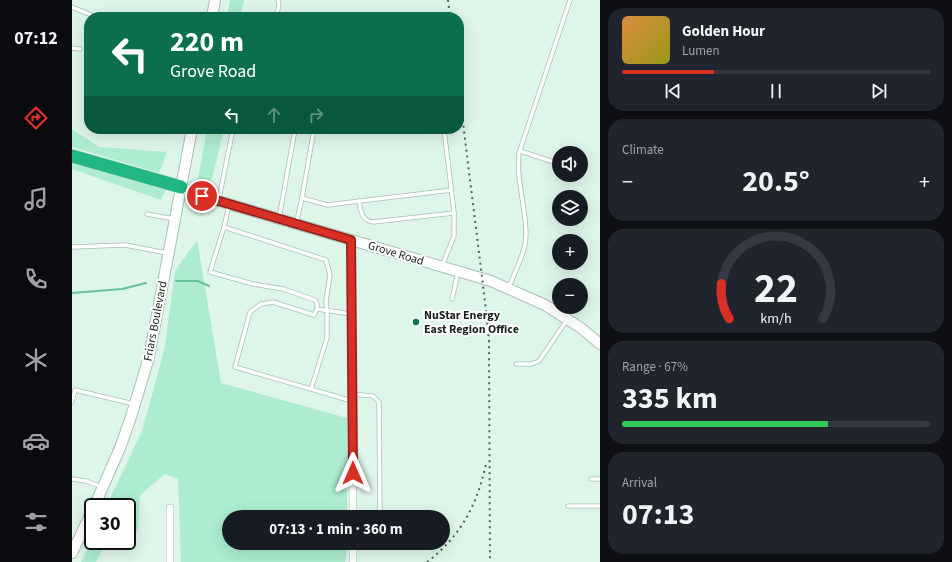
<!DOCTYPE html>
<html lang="en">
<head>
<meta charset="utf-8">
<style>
	body { margin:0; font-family:"Source Sans 3",sans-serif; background:#20242c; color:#f1f3f6; height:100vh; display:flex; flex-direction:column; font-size:15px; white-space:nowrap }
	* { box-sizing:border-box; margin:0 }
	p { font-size:13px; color:#9ea1a6 }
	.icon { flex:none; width:22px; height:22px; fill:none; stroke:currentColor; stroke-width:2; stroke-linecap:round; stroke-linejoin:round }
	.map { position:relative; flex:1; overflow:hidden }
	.sheet { display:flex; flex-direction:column; gap:8px; padding:8px; background:#0d0f14; width:352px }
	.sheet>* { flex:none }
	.top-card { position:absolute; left:12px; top:12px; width:380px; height:122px; border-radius:16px; box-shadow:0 4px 16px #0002; background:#0b6e4f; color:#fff; overflow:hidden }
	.fabs { position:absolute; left:480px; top:146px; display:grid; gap:8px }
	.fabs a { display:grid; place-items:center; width:36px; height:36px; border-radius:50%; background:#171b24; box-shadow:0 4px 16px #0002; font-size:20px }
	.speed { position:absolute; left:12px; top:498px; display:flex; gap:8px; font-size:20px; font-weight:700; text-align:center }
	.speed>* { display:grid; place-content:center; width:52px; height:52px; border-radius:50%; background:#171b24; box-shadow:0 4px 16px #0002; line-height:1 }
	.speed .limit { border:2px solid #111; border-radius:6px; background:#fff; color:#111 }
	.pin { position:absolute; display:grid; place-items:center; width:34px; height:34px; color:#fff; margin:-17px; border:2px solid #fff; border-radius:50%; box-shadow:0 1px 4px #0007 }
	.me { position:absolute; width:44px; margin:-22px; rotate:0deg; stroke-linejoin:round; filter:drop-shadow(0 0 3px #0008) }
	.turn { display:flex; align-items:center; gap:14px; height:84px; padding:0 20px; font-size:18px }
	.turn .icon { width:52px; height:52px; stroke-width:2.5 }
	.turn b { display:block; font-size:28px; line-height:34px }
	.lanes { display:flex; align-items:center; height:38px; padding:0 20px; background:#0003; justify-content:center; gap:20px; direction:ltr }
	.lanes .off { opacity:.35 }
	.big { font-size:30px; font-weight:700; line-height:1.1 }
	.sheet .widget { flex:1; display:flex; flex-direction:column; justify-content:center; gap:6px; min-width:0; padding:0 14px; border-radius:16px; background:#20242c }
	.sheet .dial { align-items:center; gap:0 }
	.dial svg { height:104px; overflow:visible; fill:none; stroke:#363941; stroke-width:7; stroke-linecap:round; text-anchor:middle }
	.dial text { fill:#f1f3f6; stroke:none }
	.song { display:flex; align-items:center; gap:12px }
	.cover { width:48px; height:48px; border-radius:6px; background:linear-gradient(135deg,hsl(30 70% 55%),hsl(60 70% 35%)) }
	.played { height:4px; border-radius:2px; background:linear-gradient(90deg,#d93025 30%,#363941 30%) }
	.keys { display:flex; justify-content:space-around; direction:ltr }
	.heat { display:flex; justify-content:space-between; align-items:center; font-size:22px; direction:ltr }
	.charge { height:6px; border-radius:3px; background:linear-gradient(90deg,#34c759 67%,#363941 0) }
	.trip { position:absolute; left:150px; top:510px; width:228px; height:40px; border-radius:20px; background:#171b24; box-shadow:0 4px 16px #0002; font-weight:700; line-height:40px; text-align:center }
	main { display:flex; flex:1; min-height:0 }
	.menu { display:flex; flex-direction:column; width:72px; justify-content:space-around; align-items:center; background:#090b0e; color:#9ea1a6 }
	.menu .icon { width:28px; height:28px }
	.menu .on { color:#d93025 }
	.menu b { font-size:18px; color:#f1f3f6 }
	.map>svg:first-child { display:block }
</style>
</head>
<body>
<main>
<nav class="menu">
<b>07:12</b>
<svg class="icon on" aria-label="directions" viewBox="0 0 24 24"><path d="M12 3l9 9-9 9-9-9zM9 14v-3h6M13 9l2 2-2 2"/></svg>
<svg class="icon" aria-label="music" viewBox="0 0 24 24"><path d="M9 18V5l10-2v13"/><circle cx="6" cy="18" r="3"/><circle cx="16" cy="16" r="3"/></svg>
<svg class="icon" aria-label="phone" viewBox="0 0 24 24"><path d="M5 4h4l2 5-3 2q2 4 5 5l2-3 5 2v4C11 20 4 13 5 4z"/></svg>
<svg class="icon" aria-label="climate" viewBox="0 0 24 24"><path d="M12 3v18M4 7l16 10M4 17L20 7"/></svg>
<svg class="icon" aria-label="car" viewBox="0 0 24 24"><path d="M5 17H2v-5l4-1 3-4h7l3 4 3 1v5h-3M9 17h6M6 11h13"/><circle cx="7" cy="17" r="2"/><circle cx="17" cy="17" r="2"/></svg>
<svg class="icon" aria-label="filters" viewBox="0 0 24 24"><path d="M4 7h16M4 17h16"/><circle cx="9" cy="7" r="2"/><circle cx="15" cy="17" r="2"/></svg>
</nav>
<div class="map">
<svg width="528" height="562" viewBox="0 0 528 562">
	<rect width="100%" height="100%" fill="#def5e9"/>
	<g fill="#adecce">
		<polygon points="158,0 172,0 168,17 155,17"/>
		<polygon points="0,129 27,147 95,152 87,173 0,147"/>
		<polygon points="135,129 152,129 138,186 126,179"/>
		<polygon points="0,161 94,189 89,200 0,169"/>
		<polygon points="125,240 149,383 275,418 275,517 157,517 157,543 276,543 273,562 109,562 106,479 93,474 68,495 66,532 55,527 55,507 34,507 70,431 79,399 93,346 103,271"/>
		<polygon points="21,536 21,541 35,541 24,562 9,562"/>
	</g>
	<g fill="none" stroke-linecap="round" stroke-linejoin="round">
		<g stroke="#67c199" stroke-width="2">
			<polyline points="104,281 126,281 137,286"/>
			<polyline points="0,293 50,289 74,283"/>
		</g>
		<g stroke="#a9bfb4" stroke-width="5">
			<g id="service">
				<polyline points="0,7 24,17"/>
				<polyline points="204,17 207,5 206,0"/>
				<polyline points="0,48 8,49"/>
				<polyline points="448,151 485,163"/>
				<polyline points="230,198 242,129"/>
				<polyline points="147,199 161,129"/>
				<path d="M287,201c2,10 2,19 14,21l81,-9"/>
				<polyline points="157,205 152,227 138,272 181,284 211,289 243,300 245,303 245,309 242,315 201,302 189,304 178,312 163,367 280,401"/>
				<polyline points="75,214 102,219"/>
				<polyline points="207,218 223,130 220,129"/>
				<polyline points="224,224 230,198 255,205 380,190"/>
				<polyline points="152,227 254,260 258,275 254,301 255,311 255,338 239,389"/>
				<polyline points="0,247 53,245 95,253"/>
				<polyline points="370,266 382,236 382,212 372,129"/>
				<path d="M437,287c6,-16 17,-35 17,-53 0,-27 -10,-53 -7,-81l51,-153"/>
				<polyline points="380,299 386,273"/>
				<polyline points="245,309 279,314"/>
				<polyline points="444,364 460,364 467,361 495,320"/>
				<polyline points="281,394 301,396 307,402 308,517"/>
				<polyline points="0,402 3,390 62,404"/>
				<polyline points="0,479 14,481 30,487"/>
				<polyline points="519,479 528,479"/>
				<polyline points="496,506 528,506"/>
			</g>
		</g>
		<g stroke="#a9bfb4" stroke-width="8">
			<g id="minor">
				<polyline points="279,240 281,517"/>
				<polyline points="98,508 98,562"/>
				<polyline points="281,543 281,562"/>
			</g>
		</g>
		<g stroke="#a9bfb4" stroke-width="12">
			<g id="secondary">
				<polyline points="140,17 143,0"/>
				<polyline points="109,187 130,196 177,210 419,281 473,305 509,328 528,344"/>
				<polyline points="22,507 48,448 59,417 77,357 120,129"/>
				<polyline points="0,553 21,509"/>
			</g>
		</g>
		<g stroke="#d6d7d6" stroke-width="14">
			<polyline id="motorway" points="0,156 109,187"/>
		</g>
		<use href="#service" stroke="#fff" stroke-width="3.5"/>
		<use href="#minor" stroke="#fff" stroke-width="7"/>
		<use href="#secondary" stroke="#fff" stroke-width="10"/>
		<use href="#motorway" stroke="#21b783" stroke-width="13"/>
		<g stroke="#536059" stroke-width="2" stroke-dasharray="2 4" stroke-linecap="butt">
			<polyline points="376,0 378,17"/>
			<polyline points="387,90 414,310 417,341 418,562"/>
			<path d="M355,562c34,-26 50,-57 59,-98"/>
		</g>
	</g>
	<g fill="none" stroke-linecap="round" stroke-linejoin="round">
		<g stroke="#8d1f18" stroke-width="10">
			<polyline id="route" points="130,196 279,240 281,473"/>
		</g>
		<use href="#route" stroke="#d93025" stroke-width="7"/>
	</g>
	<circle fill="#047854" stroke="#fff" stroke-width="1.5" cx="344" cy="322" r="4"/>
	<g text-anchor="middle" stroke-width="4" stroke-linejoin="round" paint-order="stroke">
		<g font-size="12" fill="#19221d" stroke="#fff">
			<text transform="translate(324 253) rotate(17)" y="4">Grove Road</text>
			<text transform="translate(83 321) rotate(-79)" y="4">Friars Boulevard</text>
		</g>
		<g font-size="12" font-weight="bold" fill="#19221d" stroke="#fff" text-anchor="start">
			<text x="352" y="319">NuStar Energy<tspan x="352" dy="14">East Region Office</tspan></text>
		</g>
	</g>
</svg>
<div class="fabs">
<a><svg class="icon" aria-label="sound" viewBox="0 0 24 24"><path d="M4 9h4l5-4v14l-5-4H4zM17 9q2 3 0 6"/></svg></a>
<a><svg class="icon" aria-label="layers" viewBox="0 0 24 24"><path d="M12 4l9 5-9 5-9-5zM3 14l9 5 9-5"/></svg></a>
<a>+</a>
<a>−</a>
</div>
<div class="speed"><div class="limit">30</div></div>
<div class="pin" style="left:130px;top:196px;background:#d93025"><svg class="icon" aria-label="arrive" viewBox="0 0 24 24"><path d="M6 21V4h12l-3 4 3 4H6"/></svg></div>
<svg class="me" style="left:281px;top:473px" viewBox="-20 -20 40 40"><path d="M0-17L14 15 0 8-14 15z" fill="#d93025" stroke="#fff" stroke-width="4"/></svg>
<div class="trip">07:13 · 1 min · 360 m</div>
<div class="top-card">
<div class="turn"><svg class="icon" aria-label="left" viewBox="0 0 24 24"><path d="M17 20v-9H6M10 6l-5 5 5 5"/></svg><div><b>220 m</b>Grove Road</div></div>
<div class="lanes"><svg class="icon" aria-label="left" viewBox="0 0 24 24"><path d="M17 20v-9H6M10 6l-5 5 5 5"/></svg><svg class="icon off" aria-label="ahead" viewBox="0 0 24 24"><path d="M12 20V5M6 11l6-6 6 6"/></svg><svg class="icon off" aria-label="right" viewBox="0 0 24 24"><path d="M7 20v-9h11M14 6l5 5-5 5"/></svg></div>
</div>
</div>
<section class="sheet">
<div class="widget">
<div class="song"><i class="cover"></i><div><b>Golden Hour</b><p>Lumen</p></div></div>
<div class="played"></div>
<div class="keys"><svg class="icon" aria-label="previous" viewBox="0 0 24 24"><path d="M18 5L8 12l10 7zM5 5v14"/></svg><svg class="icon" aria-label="pause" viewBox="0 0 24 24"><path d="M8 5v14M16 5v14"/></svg><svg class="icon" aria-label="next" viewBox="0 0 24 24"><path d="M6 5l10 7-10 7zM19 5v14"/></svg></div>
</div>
<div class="widget"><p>Climate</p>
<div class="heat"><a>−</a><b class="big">20.5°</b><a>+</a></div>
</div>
<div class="widget dial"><svg viewBox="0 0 100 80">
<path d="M14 69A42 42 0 1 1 86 69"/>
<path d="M14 69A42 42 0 0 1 8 42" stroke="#d93025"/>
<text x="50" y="56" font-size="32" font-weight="700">22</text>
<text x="50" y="72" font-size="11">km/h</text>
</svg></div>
<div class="widget"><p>Range · 67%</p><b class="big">335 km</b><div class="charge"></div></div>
<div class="widget"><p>Arrival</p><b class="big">07:13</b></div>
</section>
</main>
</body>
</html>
